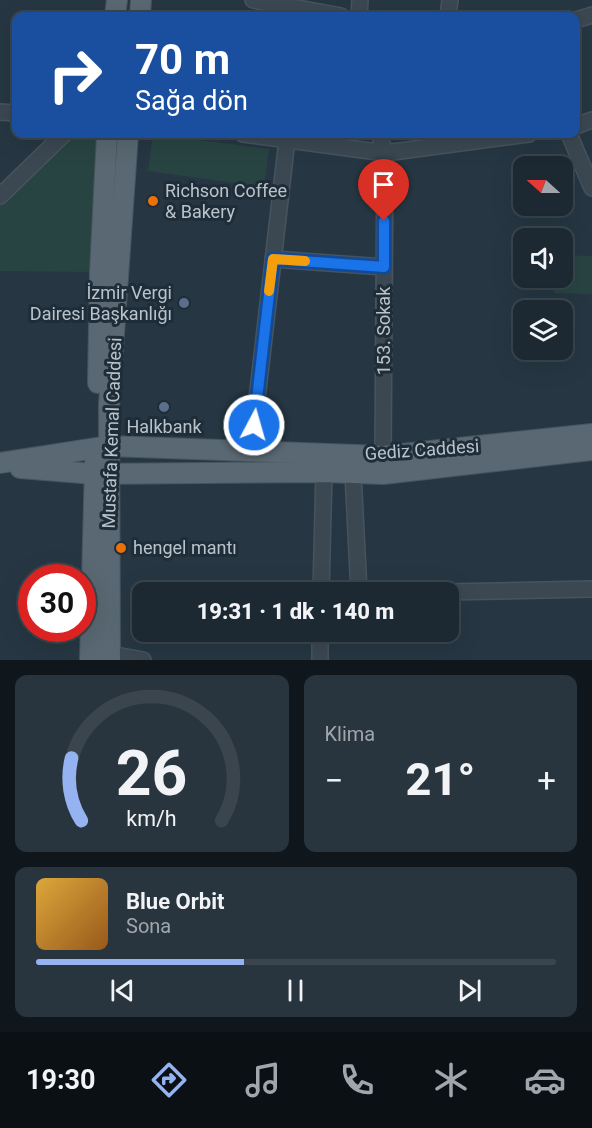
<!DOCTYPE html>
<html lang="tr">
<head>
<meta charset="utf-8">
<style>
	body { margin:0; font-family:Roboto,sans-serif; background:#29353e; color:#f1f3f6; height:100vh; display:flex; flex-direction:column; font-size:22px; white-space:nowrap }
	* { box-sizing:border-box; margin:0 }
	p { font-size:20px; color:#a0a6ac }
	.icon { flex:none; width:33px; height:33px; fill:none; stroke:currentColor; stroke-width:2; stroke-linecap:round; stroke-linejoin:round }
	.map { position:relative; height:660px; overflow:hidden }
	.side { display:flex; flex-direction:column; gap:15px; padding:15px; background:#0f171c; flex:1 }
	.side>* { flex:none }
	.banner { position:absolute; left:12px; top:12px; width:568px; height:126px; border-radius:12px; box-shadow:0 6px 24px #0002,0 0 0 2px #3a454d; background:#1a4fa0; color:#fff; overflow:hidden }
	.needle { width:39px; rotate:291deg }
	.controls { position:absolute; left:513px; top:156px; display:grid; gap:12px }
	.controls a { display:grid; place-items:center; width:60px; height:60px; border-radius:12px; background:#1c2932; box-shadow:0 6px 24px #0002,0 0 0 2px #3a454d; font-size:30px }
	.speed { position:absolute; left:18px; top:564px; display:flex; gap:12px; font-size:30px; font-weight:700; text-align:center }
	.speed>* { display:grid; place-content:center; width:78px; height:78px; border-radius:50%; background:#1c2932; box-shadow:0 6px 24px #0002,0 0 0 2px #3a454d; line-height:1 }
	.speed .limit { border:9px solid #d22; background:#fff; color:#111 }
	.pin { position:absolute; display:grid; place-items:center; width:51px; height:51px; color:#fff; margin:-62px -26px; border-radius:50% 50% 50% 0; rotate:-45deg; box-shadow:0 0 6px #0007 }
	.pin .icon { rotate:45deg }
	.me { position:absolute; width:66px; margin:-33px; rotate:6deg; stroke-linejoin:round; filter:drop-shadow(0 0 4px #0008) }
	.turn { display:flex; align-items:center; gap:21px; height:126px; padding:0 24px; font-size:27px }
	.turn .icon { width:78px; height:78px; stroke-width:2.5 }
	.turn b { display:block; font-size:42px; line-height:51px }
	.big { font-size:45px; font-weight:800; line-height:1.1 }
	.side .card { flex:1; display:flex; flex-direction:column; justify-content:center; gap:9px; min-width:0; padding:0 21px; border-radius:12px; background:#29353e }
	.side .dial { align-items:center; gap:0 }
	.dial svg { height:156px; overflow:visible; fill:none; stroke:#3a454d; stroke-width:7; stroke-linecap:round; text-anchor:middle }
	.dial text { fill:#f1f3f6; stroke:none }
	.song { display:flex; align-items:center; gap:18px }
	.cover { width:72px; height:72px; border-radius:9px; background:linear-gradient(135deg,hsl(40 70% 55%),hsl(30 70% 35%)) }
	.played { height:6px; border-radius:3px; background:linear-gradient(90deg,#95b2f1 40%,#3a454d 40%) }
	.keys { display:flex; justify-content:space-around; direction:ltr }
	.heat { display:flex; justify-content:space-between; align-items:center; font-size:33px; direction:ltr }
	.side .tiles { flex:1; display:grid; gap:15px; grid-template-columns:1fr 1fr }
	.card:last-child { grid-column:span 2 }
	.trip { position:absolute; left:132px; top:582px; width:327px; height:60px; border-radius:12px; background:#1c2932; box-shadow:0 6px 24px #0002,0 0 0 2px #3a454d; font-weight:800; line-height:60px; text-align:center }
	.tab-bar { display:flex; height:96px; justify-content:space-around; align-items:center; background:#0b1014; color:#a0a6ac }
	.tab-bar .icon { width:42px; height:42px }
	.tab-bar .selected { color:#95b2f1 }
	.tab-bar b { font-size:27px; color:#f1f3f6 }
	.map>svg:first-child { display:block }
</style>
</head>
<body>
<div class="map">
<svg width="592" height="660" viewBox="0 0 592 660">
	<rect width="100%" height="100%" fill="#263743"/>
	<g fill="#284442">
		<polygon points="64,134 107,134 100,272 0,271 0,196"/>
		<polygon points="153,134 269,149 264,187 148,171"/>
		<polygon points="563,255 592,256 592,294 554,293 554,278 562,278"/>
	</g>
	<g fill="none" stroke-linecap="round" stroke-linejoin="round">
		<g stroke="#47545f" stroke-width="18">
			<g id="minor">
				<polyline points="253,0 341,16"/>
				<polyline points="359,16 360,0"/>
				<polyline points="448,16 450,0"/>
				<polyline points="576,20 592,15"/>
				<polyline points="0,112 16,113"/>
				<polyline points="576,126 592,120"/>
				<polyline points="243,134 385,153 529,134"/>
				<polyline points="379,134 385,153 383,456"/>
				<polyline points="569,134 592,188"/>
				<polyline points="0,196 64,134"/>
				<polyline points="273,259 384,267"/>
				<polyline points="254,425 287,140"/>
				<polyline points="353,473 359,592"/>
				<polyline points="321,592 324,472"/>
				<polyline points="445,592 592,589"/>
				<polyline points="110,654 143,660"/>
				<polyline points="320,660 320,632"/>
			</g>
		</g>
		<g stroke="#47545f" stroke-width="22">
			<g id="major">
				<polyline points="115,16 117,0"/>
				<polyline points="140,16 141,0"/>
				<polyline points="98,383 100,272 107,134"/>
				<polyline points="0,463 109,446 383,456 592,434"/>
				<polyline points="20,468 94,474 324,472 383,474 592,450"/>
				<polyline points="90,660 95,463"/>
				<polyline points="110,660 109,405 128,134"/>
			</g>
		</g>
		<use href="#minor" stroke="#3b4852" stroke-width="15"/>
		<use href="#major" stroke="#596872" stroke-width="20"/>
	</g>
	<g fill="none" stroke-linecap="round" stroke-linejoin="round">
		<g stroke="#114b97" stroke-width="15">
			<polyline id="route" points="254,425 273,259 384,267 384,221"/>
		</g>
		<use href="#route" stroke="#1a73e8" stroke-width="10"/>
		<polyline stroke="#f59e0b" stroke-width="10" points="269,291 273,259 305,261"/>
	</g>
	<g fill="#e8710a" stroke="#1f2d38" stroke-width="2">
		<circle cx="153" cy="201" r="6"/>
		<circle cx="121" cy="548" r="6"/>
	</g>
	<g fill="#5c6f8a" stroke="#1f2d38" stroke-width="2">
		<circle cx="184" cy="303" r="6"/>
		<circle cx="164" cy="407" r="6"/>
	</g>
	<g text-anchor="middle" stroke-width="6" stroke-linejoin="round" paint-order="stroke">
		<g font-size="18" fill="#b8c3cc" stroke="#1f2d38" text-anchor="start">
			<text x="165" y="197">Richson Coffee<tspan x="165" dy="21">&amp; Bakery</tspan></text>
			<text x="172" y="299" text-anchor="end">İzmir Vergi<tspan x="172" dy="21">Dairesi Başkanlığı</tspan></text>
			<text x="164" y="433" text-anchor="middle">Halkbank</text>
			<text x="133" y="554">hengel mantı</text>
		</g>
		<g font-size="18" fill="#b8c3cc" stroke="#1f2d38">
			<text transform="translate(384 331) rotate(-90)" y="6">153. Sokak</text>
			<text transform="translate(112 433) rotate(-88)" y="6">Mustafa Kemal Caddesi</text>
			<text transform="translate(422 450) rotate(-4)" y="6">Gediz Caddesi</text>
		</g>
	</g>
</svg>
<div class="controls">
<a><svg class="needle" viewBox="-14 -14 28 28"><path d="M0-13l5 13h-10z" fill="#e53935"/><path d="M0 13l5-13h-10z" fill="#a0a6ac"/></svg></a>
<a><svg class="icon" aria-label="sound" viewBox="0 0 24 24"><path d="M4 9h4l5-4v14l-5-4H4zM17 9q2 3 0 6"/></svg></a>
<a><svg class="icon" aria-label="layers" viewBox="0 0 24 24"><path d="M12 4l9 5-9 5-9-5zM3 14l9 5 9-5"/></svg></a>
</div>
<div class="speed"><div class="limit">30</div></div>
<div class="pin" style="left:384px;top:221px;background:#d93025"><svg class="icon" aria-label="arrive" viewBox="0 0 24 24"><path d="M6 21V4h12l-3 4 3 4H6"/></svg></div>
<svg class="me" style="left:254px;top:425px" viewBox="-20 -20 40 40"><circle r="17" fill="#1a73e8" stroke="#fff" stroke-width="3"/><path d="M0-11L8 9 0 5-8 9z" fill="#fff"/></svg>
<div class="trip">19:31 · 1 dk · 140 m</div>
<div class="banner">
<div class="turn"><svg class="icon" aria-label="right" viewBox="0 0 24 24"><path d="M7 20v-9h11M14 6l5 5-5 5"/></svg><div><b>70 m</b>Sağa dön</div></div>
</div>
</div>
<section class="side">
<div class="tiles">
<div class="card dial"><svg viewBox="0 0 100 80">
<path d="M14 69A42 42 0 1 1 86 69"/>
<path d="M14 69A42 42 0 0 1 9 37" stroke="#95b2f1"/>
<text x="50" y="56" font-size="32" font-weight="700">26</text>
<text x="50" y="72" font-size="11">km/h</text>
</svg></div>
<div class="card"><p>Klima</p>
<div class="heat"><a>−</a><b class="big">21°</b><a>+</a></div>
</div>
<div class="card">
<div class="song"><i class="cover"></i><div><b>Blue Orbit</b><p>Sona</p></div></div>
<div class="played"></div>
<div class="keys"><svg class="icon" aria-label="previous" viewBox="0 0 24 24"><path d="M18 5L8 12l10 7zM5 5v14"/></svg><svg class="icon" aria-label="pause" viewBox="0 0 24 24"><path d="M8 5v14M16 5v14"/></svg><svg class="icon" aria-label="next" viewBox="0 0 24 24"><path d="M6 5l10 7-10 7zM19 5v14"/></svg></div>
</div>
</div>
</section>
<nav class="tab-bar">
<b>19:30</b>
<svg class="icon selected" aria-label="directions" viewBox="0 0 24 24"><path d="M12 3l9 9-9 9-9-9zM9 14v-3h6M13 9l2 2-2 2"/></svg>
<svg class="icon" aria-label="music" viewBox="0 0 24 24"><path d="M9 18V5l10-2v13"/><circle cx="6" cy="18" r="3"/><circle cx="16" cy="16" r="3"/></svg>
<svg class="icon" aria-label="phone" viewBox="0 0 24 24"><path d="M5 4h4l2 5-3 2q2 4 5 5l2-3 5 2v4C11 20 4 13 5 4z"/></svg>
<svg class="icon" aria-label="climate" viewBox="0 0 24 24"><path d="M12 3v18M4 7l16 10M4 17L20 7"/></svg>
<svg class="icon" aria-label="car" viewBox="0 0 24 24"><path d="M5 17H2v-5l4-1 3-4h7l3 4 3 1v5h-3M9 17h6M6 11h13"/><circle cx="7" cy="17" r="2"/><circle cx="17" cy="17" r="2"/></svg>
</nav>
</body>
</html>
